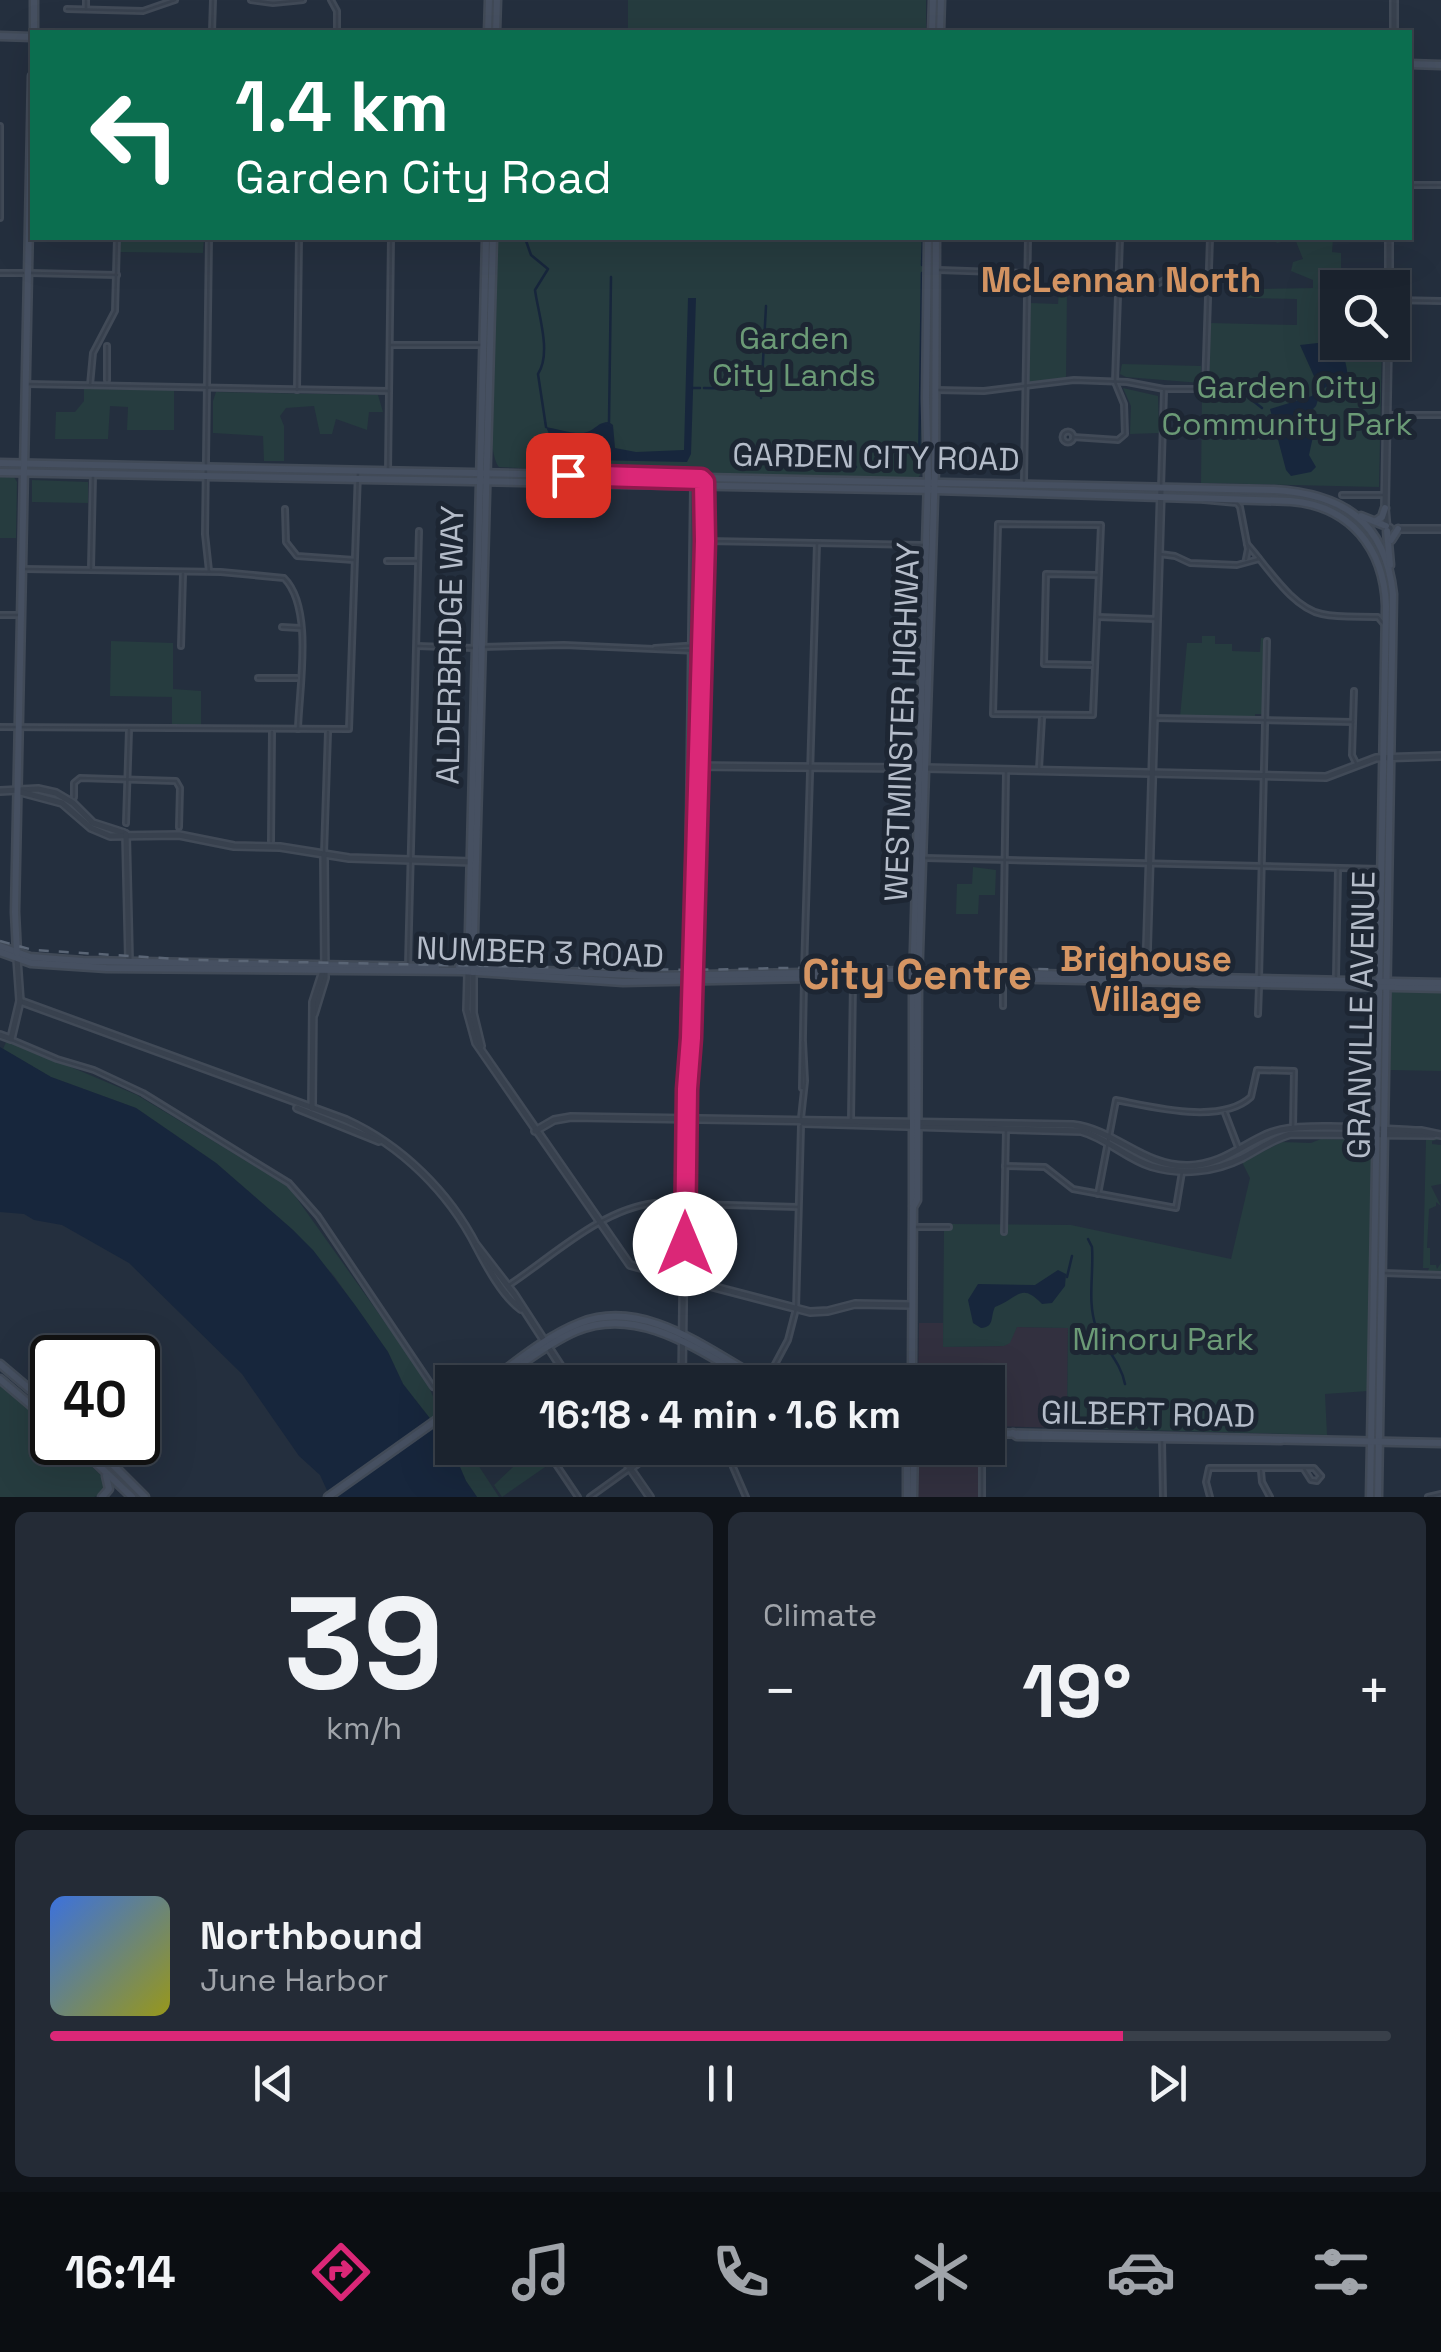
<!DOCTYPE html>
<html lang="en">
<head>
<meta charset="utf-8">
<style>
	body { margin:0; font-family:"Space Grotesk",sans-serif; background:#242b36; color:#f1f3f6; height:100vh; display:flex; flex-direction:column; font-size:38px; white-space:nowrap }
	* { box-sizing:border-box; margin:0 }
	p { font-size:32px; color:#a0a4aa }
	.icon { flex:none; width:55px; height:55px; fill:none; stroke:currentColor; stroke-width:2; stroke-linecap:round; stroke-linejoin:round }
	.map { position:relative; height:1497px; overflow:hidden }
	.panel { display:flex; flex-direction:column; gap:15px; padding:15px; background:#0f1319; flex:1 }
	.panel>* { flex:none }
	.banner { position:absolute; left:30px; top:30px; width:1382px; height:210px; border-radius:0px; box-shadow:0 10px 40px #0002,0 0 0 2px #39404a; background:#0b6e4f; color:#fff; overflow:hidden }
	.buttons { position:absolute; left:1320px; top:270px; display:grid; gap:20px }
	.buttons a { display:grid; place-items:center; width:90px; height:90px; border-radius:0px; background:#1b232e; box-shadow:0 10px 40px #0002,0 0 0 2px #39404a; font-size:50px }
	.speed { position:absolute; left:30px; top:1335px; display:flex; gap:20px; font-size:50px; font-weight:700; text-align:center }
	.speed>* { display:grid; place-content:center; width:130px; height:130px; border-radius:50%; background:#1b232e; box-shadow:0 10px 40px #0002,0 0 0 2px #39404a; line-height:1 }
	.speed .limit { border:5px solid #111; border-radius:15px; background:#fff; color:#111 }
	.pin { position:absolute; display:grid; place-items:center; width:85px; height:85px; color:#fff; margin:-42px; border-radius:20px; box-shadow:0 5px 15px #0006 }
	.me { position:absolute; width:110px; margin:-55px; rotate:0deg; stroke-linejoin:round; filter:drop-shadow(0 0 8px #0008) }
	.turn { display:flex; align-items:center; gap:35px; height:210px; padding:0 40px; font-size:45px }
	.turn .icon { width:130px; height:130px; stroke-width:2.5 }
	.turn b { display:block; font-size:70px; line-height:85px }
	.big { font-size:75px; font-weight:700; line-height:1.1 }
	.panel .card { flex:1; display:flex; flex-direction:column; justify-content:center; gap:15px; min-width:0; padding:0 35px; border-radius:15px; background:#242b36 }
	.panel .dial { align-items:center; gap:0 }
	.dial b { font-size:130px; line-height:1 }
	.song { display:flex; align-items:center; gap:30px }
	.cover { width:120px; height:120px; border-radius:15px; background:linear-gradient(135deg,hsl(220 70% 55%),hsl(60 70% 35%)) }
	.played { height:10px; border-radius:5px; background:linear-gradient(90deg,#db2777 80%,#39404a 80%) }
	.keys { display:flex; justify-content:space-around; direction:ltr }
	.heat { display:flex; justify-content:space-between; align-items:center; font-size:55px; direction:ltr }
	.panel .tiles { flex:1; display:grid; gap:15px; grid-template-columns:1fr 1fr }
	.card:last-child { grid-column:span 2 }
	.trip { position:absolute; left:435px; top:1365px; width:570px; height:100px; border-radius:0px; background:#1b232e; box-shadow:0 10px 40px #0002,0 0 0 2px #39404a; font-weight:700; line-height:100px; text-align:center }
	.tabs { display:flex; height:160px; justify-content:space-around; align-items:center; background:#0b0e12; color:#a0a4aa }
	.tabs .icon { width:70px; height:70px }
	.tabs .current { color:#db2777 }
	.tabs b { font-size:45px; color:#f1f3f6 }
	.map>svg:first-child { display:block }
</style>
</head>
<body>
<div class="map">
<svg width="1441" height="1497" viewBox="0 0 1441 1497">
	<rect width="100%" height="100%" fill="#242f3e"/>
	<g fill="#32303f">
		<polygon points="919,1323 943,1323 943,1347 1004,1346 1017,1327 1068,1328 1067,1428 988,1426 988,1382 918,1382"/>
		<polygon points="916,1448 980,1448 980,1497 915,1497"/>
	</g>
	<g fill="#263c3f">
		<rect x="628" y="0" width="298" height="32"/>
		<polygon points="119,238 204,238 203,253 119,252"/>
		<path d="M497,238h427l-3,235 -3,5 -215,-1 -24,-5 -11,3 -169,-8c-18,-19 -4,-194 -2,-229z"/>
		<polygon points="1272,238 1341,238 1333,239 1332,252 1341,253 1341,281 1349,282 1349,287 1338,288 1338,342 1382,343 1379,487 1201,483 1202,393 1209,387 1210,323 1297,325 1297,299 1247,298 1248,289 1313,288 1313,280 1291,271 1293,262 1303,259 1295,239 1277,243"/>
		<polygon points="1059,290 1067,290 1066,379 1031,383 1028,380 1030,303 1058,304"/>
		<polygon points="1122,364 1201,366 1201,383 1126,377 1120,374"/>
		<polygon points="1123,388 1158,396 1159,433 1130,434 1131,406"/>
		<polygon points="84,389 174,390 174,430 127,430 128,407 110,406 108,439 55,439 56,412 75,412 84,401"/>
		<polygon points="216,392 378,395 383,412 369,412 367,430 336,419 332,434 320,434 314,406 286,408 280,416 284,426 284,461 264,461 263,436 213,433 213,401"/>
		<polygon points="0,477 14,477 17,482 16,538 0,538"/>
		<polygon points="32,480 88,482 88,503 32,502"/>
		<polygon points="1202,636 1215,636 1215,644 1232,644 1232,651 1260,652 1261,638 1264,638 1262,714 1255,714 1255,718 1180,717 1187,643 1202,643"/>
		<polygon points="111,641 173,643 173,689 201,691 201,726 172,724 172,697 110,696"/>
		<polygon points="973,867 996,870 995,895 979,895 978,914 956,914 957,884 972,884"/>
		<polygon points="1392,991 1441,991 1441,1071 1390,1070"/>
		<polygon points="7,1040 137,1095 288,1186 426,1380 437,1406 449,1418 452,1416 452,1448 467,1448 499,1497 477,1497 466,1481 450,1444 403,1384 388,1352 334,1276 293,1230 216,1163 136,1108 51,1077 3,1049"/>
		<polygon points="1321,1139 1367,1140 1373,1144 1368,1391 1325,1394 1327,1435 1067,1428 1068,1328 1017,1327 1010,1343 1004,1346 943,1347 944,1231 950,1230 950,1224 1071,1225 1231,1259 1250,1178 1242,1162 1282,1142 1311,1143"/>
		<polygon points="1426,1139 1441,1139 1432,1141 1432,1144 1441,1145 1441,1184 1431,1186 1441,1206 1436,1202 1436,1206 1429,1209 1427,1248 1430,1248 1430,1265 1436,1265 1437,1269 1441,1263 1441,1272 1428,1271 1429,1268 1423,1268"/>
		<polygon points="0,1384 52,1430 52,1442 66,1443 102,1476 107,1486 104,1493 94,1497 0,1497"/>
		<polygon points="533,1448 548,1465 502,1497 494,1485"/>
	</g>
	<g fill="#17263c">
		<path d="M688,298h8l-5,156 -4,8 -100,-2 -5,-4 -10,2 -11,-6 -15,1 4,-17 -4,-9c11,2 30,8 41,5 9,-3 11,-10 22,-10l4,3 2,23 21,4 48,-2z"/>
		<path d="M1327,342c17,6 19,19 21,35l-8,12 -12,-3 -7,4 -5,16 -9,9 7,17 -5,23 7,12 -5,5 -20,4 -5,-6 -16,-61 42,-13 5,-13 -17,-38z"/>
		<polygon points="0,1047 51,1077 136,1108 216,1163 293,1230 313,1250 355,1305 388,1352 403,1384 450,1444 466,1481 477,1497 330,1497 320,1475 299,1456 242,1374 129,1263 62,1225 34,1220 24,1214 0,1212"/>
		<path d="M1058,1270l8,4 -1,12 -13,17 -10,1c-21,-21 -21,-8 -47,3 -5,10 0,20 -14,21l-8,-5 -5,-23 10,-16 57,1z"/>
	</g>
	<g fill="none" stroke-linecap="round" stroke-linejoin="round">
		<g stroke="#17263c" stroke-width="2.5">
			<path d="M525,238l6,17 17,14 -13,21c3,23 17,63 3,84l8,53"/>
			<polyline points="922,265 923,238"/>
			<polyline points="693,388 700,388"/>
			<polyline points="704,388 759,389"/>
			<polyline points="1241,389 1238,389 1262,408"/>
			<polyline points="761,398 766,306"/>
			<polyline points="609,422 611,277"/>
			<polyline points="767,466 856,467"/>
			<polyline points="753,467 761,465"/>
			<polyline points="919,469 922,273"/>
			<path d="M1088,1239l4,8c2,27 -5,54 4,80 8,21 25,35 29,57"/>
			<polyline points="1067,1277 1072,1256"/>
		</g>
		<g stroke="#414a57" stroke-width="8">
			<g id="minor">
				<polyline points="251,0 273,3 303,0"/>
				<polyline points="331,0 337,11 337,32"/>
				<polyline points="67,9 143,11 175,0"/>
				<polyline points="86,9 86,0"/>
				<polyline points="212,32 213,0"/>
				<polyline points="0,126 0,218"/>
				<polyline points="1410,185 1441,185"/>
				<polyline points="939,270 1026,273"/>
				<polyline points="0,273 23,273"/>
				<polyline points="31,273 117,275"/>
				<polyline points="1120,281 1159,283 1173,275 1209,277"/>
				<polyline points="1392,300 1441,301"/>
				<polyline points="391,345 483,345"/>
				<polyline points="107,380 107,346"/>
				<polyline points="27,384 389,391"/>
				<polyline points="90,385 93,353 115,311 117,238"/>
				<polyline points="297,390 299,238"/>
				<polyline points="936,390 984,391 1074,380 1127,382 1164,389 1205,389 1210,238"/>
				<polyline points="1388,415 1441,415"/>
				<circle cx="1068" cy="437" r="5.5"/>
				<polyline points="1073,437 1118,440 1125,434 1124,404 1115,382 1120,238"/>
				<polyline points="388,471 391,238"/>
				<polyline points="1024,481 1028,238"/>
				<polyline points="1161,488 1164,391"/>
				<polyline points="1342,495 1384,495"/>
				<polyline points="1204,500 1237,503 1240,507 1248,549 1246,559"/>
				<polyline points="285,509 286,542 297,556 354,560"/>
				<polygon points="998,524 1101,525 1093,715 993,714"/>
				<polyline points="706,541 923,545"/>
				<path d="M1247,544c20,22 45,64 75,70 18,4 38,2 56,3l5,6"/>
				<polyline points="1160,554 1175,556 1190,563 1237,565 1259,559"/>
				<polyline points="387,561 417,561"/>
				<polyline points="91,568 93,476"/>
				<path d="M24,569l197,3 63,6c30,30 15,110 14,151"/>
				<polyline points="209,571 205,534 209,238"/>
				<polyline points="0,615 20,615"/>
				<polyline points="1098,617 1155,619"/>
				<polyline points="282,627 300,628"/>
				<polyline points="181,646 183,574"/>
				<polyline points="417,646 474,648"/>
				<polyline points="482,647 564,645 699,651"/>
				<polyline points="655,648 700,645"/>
				<polyline points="1091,665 1044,664 1046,574 1097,575"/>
				<polyline points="258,678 297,678"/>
				<polyline points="1354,691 1352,755 1356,763"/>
				<polyline points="1154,718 1353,722"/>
				<polyline points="0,727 349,729 358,472"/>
				<polyline points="1039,769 1042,718"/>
				<polyline points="74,797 74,783 80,778 176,781 180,788 179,827"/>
				<polyline points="126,823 129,730"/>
				<polyline points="271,841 272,732"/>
				<polyline points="324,854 328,732"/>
				<polyline points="925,858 1382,869"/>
				<polyline points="408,965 419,531"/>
				<polyline points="1003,969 1006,772"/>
				<polyline points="804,972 817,543"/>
				<polyline points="1336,976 1338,869"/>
				<polyline points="1259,979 1267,641"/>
				<polyline points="1003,1006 1003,982"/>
				<polyline points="1258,1014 1259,987"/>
				<polyline points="12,1040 57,1059 94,1070 143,1093 289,1183 318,1216 433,1387"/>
				<polyline points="802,1088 804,980"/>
				<polyline points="1225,1113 1238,1147"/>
				<polyline points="801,1118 805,1081 803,1042"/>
				<polyline points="851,1119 853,982"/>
				<polyline points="1005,1166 1045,1167 1073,1189 1176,1208 1182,1172"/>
				<path d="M1098,1194l18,-94c37,7 105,25 135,-3l6,-27 37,1 -1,57"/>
				<polyline points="915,1227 949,1227"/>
				<polyline points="1004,1232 1006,1130"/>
				<polyline points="1383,1273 1441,1275"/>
				<path d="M509,1285c44,-29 92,-76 146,-82l143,4"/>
				<polyline points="766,1381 788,1340 796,1309 801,1126"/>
				<polyline points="604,1382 624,1368 634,1382"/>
				<polyline points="1162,1441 1163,1497"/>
				<polyline points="545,1448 578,1497"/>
				<polyline points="732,1448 733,1467 746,1497"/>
				<polyline points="1304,1469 1311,1480 1317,1481 1321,1476"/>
				<polyline points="1261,1471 1262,1482 1270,1497"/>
				<polyline points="590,1497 629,1469"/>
				<polyline points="982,1497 982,1448"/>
				<polyline points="1210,1497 1206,1482 1209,1468 1314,1468 1321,1476"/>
				<polyline points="1428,1497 1441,1494"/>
			</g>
		</g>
		<g stroke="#414a57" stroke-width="10">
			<g id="tertiary">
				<polyline points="1394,32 1394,0"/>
				<polyline points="1389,288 1389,238"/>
				<polyline points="1388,342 1385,508 1387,531 1390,528"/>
				<polyline points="1399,529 1441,529"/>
				<polyline points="692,766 909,768"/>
				<polyline points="925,768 1326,777 1376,758 1441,756"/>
				<polyline points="0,791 38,789 56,793 73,803 93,823 124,833"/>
				<polyline points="17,791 62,803 91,828 110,836 179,835 234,846 280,847 349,858 473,862"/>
				<polyline points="126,834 129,961"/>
				<polyline points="468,973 467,1010 476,1043 630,1265 810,1312 828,1311 855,1304 912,1305"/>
				<polyline points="473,973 473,1013 481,1046"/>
				<polyline points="1146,980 1161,488"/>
				<path d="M20,1001l326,119c55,25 103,72 131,127 10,19 26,49 44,62"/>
				<polyline points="314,1014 325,978 324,855"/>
				<polyline points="0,1035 11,1039 20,1001 17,959"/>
				<polyline points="687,1065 691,1038 705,541 704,490 701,479"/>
				<polyline points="297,1108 379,1141"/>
				<polyline points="312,1108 313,1002 322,974"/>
				<path d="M803,1123l278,8c26,7 45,27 70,35 30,9 63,6 91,-8 17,-9 30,-19 49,-24l143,1"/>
				<path d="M535,1131l19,-11 17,-3 502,8c42,5 70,42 115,41 40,-1 59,-28 93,-36 33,-7 104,0 140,1l20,4"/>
				<polyline points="477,1246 514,1294 571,1382"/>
				<polyline points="682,1382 694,486"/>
				<polyline points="616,1448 650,1497"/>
				<polyline points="631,1468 659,1448"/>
			</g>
		</g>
		<g stroke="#414a57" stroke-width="11">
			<g id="secondary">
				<polyline points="34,32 34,0"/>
				<polyline points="488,32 489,0"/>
				<polyline points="496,32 497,0"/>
				<polyline points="932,32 933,0"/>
				<polyline points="940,32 941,0"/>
				<polyline points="0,36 32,37"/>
				<polyline points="1410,64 1441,65"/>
				<path d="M0,463l1274,27c69,4 111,31 119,104l-15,903"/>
				<path d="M0,472l934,18 357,11c60,5 93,48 95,105l-16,891"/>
				<polyline points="1361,516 1386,526"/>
				<polyline points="1376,521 1382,517 1385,508"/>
				<polyline points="1387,531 1390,565"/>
				<polyline points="1391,540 1398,529"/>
				<polyline points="908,768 919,756"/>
				<polyline points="0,946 30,957 83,961 436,967"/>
				<polyline points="0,952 31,963 106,968 461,971 623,982 908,976 1441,988"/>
				<polyline points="17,953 15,912 32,76"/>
				<polyline points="459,967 651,976 908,971 1441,983"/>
				<polyline points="468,971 486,238"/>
				<polyline points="473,972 493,238"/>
				<polyline points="913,1205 913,982 928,477 926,398 928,238"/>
				<polyline points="0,1364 52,1408"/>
				<path d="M504,1376c23,-15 46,-34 72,-45 63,-27 125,21 178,51"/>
				<polyline points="0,1379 52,1423"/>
				<path d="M489,1382c28,-21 58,-46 91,-59 66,-26 131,30 186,59"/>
				<polyline points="915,1382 912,1370 913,1207 917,1200 918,984 935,469 936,238"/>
				<polyline points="988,1433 1441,1443"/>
				<polyline points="1013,1433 1017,1436 1281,1440"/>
				<polyline points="74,1442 132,1497"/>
				<polyline points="90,1442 145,1497"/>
				<polyline points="102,1497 109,1489 106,1476"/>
				<polyline points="328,1497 452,1409"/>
				<polyline points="907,1497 907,1448"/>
				<polyline points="913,1497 914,1448"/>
			</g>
		</g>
		<use href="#minor" stroke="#38414e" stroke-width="2.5"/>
		<use href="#tertiary" stroke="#38414e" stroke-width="5"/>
		<use href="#secondary" stroke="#465061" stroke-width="6"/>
		<polyline stroke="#5a6575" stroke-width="2.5" stroke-dasharray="10 10" stroke-linecap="butt" points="0,941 33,950 193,960 689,970 878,966 1084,970"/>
	</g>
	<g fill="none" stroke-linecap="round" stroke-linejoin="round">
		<g stroke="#8e194d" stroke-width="25">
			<polyline id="route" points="568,475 701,479 704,482 705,541 691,1038 687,1089 685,1244"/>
		</g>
		<use href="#route" stroke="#db2777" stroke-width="18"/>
	</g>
	<g text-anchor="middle" stroke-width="10" stroke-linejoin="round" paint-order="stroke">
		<g font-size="32" fill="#6b9a76" stroke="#1d2633">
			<text x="794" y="349">Garden<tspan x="794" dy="37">City Lands</tspan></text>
			<text x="1287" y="398">Garden City<tspan x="1287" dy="37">Community Park</tspan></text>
			<text x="1163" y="1350">Minoru Park</text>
		</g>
		<g font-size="32" fill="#b4bcc9" stroke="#1d2633">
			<text transform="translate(876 457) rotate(1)" y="11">GARDEN CITY ROAD</text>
			<text transform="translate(450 645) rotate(-89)" y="11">ALDERBRIDGE WAY</text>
			<text transform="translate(902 722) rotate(-88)" y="11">WESTMINSTER HIGHWAY</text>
			<text transform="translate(540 952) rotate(2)" y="11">NUMBER 3 ROAD</text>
			<text transform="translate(1361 1015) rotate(-89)" y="11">GRANVILLE AVENUE</text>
			<text transform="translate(1148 1414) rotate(1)" y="11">GILBERT ROAD</text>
		</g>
		<g font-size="35" font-weight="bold" fill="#d59563" stroke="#1d2633">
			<text x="1121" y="292">McLennan North</text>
			<text x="1146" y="971">Brighouse<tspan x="1146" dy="40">Village</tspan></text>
		</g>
		<g font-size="42" font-weight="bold" fill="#d59563" stroke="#1d2633">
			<text x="917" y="989">City Centre</text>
		</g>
	</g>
</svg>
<div class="buttons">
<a><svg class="icon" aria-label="search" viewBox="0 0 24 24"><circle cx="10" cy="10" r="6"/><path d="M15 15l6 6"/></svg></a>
</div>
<div class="speed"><div class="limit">40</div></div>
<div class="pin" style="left:568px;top:475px;background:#d93025"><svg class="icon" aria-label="arrive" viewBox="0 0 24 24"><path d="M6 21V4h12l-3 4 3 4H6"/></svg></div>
<svg class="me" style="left:685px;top:1244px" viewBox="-20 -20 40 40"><circle r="19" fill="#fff"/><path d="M0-13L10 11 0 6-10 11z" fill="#db2777"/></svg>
<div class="trip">16:18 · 4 min · 1.6 km</div>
<div class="banner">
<div class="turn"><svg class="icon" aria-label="left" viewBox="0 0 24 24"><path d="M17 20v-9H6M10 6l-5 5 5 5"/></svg><div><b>1.4 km</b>Garden City Road</div></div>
</div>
</div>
<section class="panel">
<div class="tiles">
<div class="card dial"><b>39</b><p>km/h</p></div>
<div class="card"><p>Climate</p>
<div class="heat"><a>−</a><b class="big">19°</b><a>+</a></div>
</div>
<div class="card">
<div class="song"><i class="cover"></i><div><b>Northbound</b><p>June Harbor</p></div></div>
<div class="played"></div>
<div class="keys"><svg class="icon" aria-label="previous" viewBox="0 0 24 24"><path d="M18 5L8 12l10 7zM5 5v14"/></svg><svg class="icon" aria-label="pause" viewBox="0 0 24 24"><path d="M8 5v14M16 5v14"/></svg><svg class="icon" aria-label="next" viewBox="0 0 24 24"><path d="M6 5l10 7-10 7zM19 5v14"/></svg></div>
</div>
</div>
</section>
<nav class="tabs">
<b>16:14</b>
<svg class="icon current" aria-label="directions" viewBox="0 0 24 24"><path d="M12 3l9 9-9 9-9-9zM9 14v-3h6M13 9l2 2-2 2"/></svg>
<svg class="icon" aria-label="music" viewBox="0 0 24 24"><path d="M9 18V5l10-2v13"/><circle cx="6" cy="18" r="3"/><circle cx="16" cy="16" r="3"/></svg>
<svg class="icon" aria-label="phone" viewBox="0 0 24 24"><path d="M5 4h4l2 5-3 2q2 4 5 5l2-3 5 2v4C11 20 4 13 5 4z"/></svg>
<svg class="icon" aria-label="climate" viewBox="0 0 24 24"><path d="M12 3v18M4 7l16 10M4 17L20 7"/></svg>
<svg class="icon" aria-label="car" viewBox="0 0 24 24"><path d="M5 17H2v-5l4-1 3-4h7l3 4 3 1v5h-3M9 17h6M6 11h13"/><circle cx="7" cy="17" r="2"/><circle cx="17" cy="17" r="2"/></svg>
<svg class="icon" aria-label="filters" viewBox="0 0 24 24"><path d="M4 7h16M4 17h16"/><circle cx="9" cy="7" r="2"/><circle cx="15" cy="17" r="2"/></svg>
</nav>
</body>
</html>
